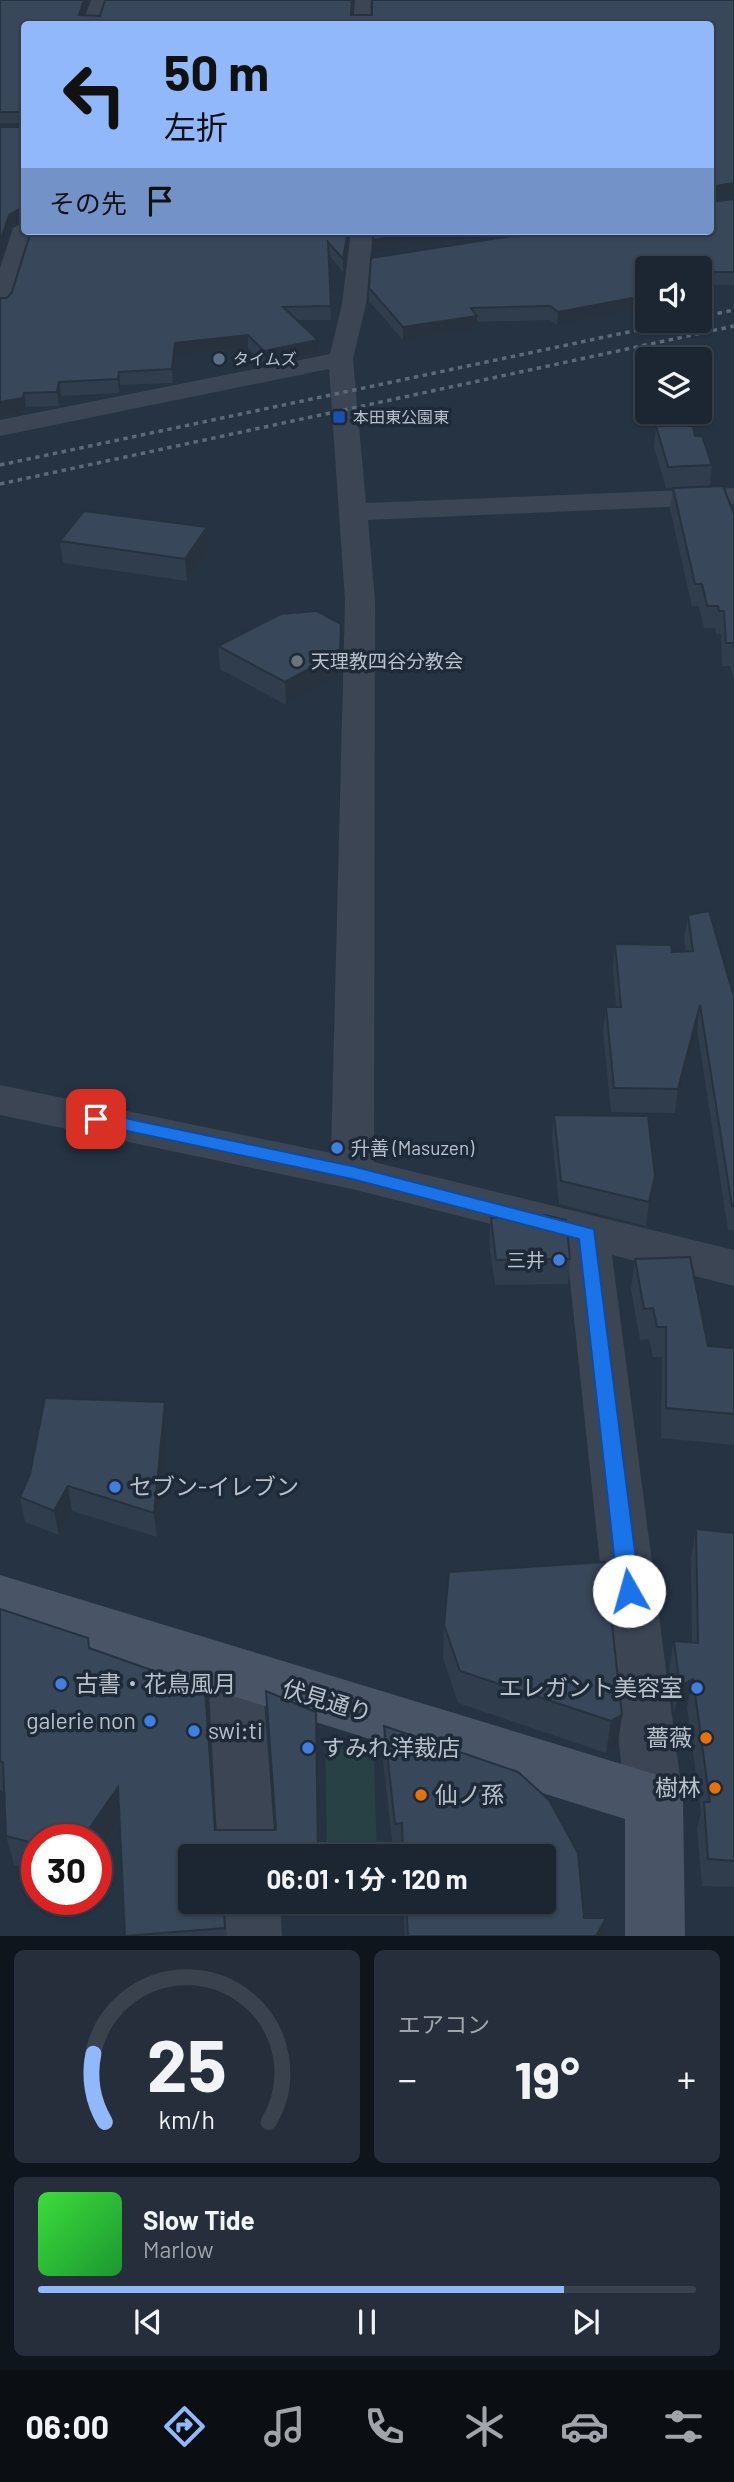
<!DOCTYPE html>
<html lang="ja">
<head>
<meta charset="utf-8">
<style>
	body { margin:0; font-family:Barlow,"Noto Sans JP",sans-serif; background:#252e3a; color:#f1f3f6; height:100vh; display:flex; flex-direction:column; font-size:26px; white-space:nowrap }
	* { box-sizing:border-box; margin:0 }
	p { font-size:23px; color:#a0a5ac }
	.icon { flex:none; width:38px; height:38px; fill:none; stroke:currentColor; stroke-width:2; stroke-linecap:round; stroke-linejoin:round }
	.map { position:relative; height:1936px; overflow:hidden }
	.drawer { display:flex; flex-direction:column; gap:14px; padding:14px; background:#0f151c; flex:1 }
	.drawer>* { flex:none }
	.guide { position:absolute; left:21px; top:21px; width:693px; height:214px; border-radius:7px; box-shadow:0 2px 5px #0004,0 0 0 2px #3a434d; background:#90b8fa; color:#111; overflow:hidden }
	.tools { position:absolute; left:635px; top:256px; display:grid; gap:14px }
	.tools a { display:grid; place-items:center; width:77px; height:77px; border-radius:7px; background:#1c2632; box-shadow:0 2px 5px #0004,0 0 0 2px #3a434d; font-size:35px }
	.speed { position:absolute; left:21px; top:1824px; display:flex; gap:14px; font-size:35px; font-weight:700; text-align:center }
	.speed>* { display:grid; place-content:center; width:91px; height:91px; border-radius:50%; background:#1c2632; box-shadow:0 2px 5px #0004,0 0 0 2px #3a434d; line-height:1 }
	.speed .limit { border:10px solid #d22; background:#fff; color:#111 }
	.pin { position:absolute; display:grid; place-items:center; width:60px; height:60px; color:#fff; margin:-30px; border-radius:14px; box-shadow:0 4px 10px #0006 }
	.me { position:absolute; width:77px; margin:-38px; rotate:353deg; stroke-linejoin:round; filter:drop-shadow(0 0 5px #0008) }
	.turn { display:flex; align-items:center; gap:24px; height:147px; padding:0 28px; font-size:32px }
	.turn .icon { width:91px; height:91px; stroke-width:2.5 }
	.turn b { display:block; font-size:49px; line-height:60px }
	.then { display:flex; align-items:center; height:66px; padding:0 28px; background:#0003; gap:14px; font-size:26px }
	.big { font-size:52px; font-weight:700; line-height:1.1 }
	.drawer .tile { flex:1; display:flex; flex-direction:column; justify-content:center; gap:10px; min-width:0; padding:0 24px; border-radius:10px; background:#252e3a }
	.drawer .dial { align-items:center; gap:0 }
	.dial svg { height:182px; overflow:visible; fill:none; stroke:#3a434d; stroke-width:7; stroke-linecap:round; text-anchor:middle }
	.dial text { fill:#f1f3f6; stroke:none }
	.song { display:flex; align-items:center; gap:21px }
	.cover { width:84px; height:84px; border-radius:10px; background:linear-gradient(135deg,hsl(120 70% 55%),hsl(130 70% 35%)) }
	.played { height:7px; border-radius:4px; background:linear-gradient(90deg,#90b8fa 80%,#3a434d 80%) }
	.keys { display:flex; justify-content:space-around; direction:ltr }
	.heat { display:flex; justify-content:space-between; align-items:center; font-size:38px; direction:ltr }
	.drawer .tiles { flex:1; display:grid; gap:14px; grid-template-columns:1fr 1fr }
	.tile:last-child { grid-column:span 2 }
	.trip { position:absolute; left:178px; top:1844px; width:378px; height:70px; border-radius:7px; background:#1c2632; box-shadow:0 2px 5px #0004,0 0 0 2px #3a434d; font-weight:700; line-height:70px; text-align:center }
	.tab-bar { display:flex; height:112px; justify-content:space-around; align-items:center; background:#0b0f14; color:#a0a5ac }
	.tab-bar .icon { width:49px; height:49px }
	.tab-bar .on { color:#90b8fa }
	.tab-bar b { font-size:32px; color:#f1f3f6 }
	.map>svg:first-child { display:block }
</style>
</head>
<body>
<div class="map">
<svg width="734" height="1936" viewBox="0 0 734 1936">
	<rect width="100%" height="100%" fill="#263343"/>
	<polygon fill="#284144" points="325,1742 374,1761 377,1857 327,1857"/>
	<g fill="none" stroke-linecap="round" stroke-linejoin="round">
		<g fill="#3b4553" fill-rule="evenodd">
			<polygon points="91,0 107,0 99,24 82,24"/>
			<polygon points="355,0 371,0 370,24 353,24"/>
			<polygon points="24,222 24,231 34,231 12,304 8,309 0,311 0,268 13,228"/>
			<polygon points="351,231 373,231 366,304 353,359 366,503 734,488 734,504 368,520 375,600 374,1162 734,1250 734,1286 612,1255 683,1800 674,1820 654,1828 634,1820 625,1800 566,1243 352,1189 0,1115 0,1085 331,1153 345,600 329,369 0,436 0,420 330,354 342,304"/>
			<polygon points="235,1648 254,1655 262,1673 276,1857 218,1857 208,1673 216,1655"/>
			<polygon points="220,1902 280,1902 282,1936 222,1936"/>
		</g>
		<polygon fill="#495466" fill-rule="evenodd" points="0,1575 674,1780 683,1800 685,1936 625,1936 625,1819 0,1623"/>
		<g stroke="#5d6979" stroke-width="3.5" stroke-dasharray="4.5 4.5" stroke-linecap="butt">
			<polyline points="700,317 734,310"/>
			<polyline points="0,465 685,320"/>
			<polyline points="0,484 734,326"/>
		</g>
	</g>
	<g fill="#303d4d">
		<polygon points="0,0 89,0 83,15 100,16 353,0 352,15 372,15 734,0 24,123 0,123"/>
		<polygon points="734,199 734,285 700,285 700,268 648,268 648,308 557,325 550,320 477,322 477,329 403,340 369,301 369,288"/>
		<polygon points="31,231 351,231 343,272 329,255 331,320 297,320 318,340 319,354 265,364 248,348 176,356 173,383 120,385 119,393 61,396 59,406 26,407 25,412 1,416 0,418 0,298 7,298 12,292"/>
		<polygon points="656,426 695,436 712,465 710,486 734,514 734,681 730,666 722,666 721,634 716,634 715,628 704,628 699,606 692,606 670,509 673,488 700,487 666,488 654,447"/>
		<polygon points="207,527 209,549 187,581 63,563 60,541"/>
		<polygon points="218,646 341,647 340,675 286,705 220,669"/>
		<polygon points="688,915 734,997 734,1230 728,1230 697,1029 675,1113 611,1112 603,1031 606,1007 616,1007 613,968 615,944 672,952 686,952 684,939"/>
		<polygon points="554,1115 655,1176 652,1199 646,1226 559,1204 552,1138"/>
		<polygon points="491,1218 570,1259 568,1284 495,1285 489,1243"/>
		<polygon points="635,1259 708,1346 734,1348 734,1445 661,1438 662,1357 653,1357 649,1339 640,1340 631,1289"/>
		<polygon points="168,1427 157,1537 72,1511 59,1535 25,1522 20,1497"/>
		<polygon points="696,1529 734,1533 734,1887 702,1886 697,1829 701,1813 687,1707 674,1714 669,1670 674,1641 692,1643 691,1558"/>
		<polygon points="0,1609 90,1649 205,1689 216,1830 276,1830 317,1742 319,1857 191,1857 217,1902 218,1908 224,1910 227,1936 125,1936 120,1822 96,1856 96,1839 37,1839 37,1871 14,1865 6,1836 4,1791 0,1790"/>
		<polygon points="444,1625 622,1715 617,1747 606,1753 458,1703 443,1658"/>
		<polygon points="384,1726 518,1772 549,1800 578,1853 584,1918 606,1918 603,1936 405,1936 403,1902 544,1902 544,1857 394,1857 383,1760"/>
	</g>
	<g fill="#27323e">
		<polygon points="84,0 89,0 80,24 79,15"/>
		<polygon points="734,183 734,195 710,199 710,187"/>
		<polygon points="23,207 24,219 10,227 0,260 0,242 9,215"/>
		<polygon points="348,231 351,231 343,272 343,259"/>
		<polygon points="429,231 506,231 373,253 373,240"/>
		<polygon points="648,295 648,308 557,325 558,312"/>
		<polygon points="477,316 477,329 403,340 403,327"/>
		<polygon points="248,335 248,348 176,356 173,383 172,369 175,343"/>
		<polygon points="318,340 319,354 265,364 264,351"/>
		<polygon points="119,372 120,385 119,393 118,379"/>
		<polygon points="59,382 61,396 59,406 57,392"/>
		<polygon points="24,393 26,407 25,412 1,416 0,418 0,402"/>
		<polygon points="207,527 209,549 187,581 185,559"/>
		<polygon points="341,624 340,675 286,705 285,682"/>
		<polygon points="700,1005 697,1029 675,1113 678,1089"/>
		<polygon points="655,1176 652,1199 646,1226 649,1202"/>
		<polygon points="165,1402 168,1427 157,1537 154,1513"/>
		<polygon points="68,1486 72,1511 59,1535 54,1511"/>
		<polygon points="693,1679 687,1707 674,1714 680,1686"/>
		<polygon points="205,1689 208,1719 218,1857 215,1830"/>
		<polygon points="316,1712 317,1742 319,1857 318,1857"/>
		<polygon points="622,1715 617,1747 606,1753 611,1721"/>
		<polygon points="118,1787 123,1817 96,1856 96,1839 82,1839"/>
		<polygon points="606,1918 603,1936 596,1936"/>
	</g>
	<g fill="#384759" stroke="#27323e" stroke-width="2">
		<polygon points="0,0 84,0 79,15 100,16 105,0 352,0 351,15 372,15 372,0 734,0 734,183 710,187 710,24 24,24 24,112 0,112"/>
		<polygon points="0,127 24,127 24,213 23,207 9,215 0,242"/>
		<polygon points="734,199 734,272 700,272 700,268 648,268 648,295 558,312 550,306 471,308 477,316 403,327 369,288 371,258 544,231 710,231 710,202"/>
		<polygon points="31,231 348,231 343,259 328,242 331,306 283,307 318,340 264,351 248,335 175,343 172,369 119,372 118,379 59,382 57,392 24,393 23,398 0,402 0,298 7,298 12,292"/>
		<polygon points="374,231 429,231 373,240"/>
		<polygon points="656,426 693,426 695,436 702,436 712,465 668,467"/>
		<polygon points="723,486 734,514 734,647 733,643 726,643 724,611 719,611 718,606 707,606 702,584 695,584 673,488"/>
		<polygon points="84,511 207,527 185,559 60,541"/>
		<polygon points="317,611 341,624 340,652 285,682 218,646 281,614"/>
		<polygon points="709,911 734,997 734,1206 732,1206 700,1005 678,1089 614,1088 606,1007 621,1007 615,944 671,945 672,952 693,951 688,915"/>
		<polygon points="554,1115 648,1116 655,1176 649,1202 561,1181"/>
		<polygon points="545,1215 566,1220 570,1259 496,1260 491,1218"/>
		<polygon points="690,1257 708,1346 734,1348 734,1414 666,1408 666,1327 657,1327 653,1308 644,1309 635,1259"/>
		<polygon points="45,1398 165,1402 154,1513 68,1486 54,1511 20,1497 30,1474"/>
		<polygon points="696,1529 734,1533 734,1861 708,1859 704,1802 710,1802 693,1679 680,1686 674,1641 698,1643"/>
		<polygon points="605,1562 622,1715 611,1721 460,1671 444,1625 449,1572"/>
		<polygon points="0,1609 88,1638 89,1648 205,1689 215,1830 276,1830 266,1691 316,1712 318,1857 191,1857 191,1902 216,1902 216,1908 224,1910 225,1928 125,1936 118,1787 82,1839 37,1839 37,1844 6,1836 3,1762 0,1761"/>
		<polygon points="384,1726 518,1772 549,1800 578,1853 584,1918 606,1918 596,1936 408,1936 406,1902 544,1902 544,1857 403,1857 402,1823 395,1824"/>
	</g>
	<polygon fill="#1a73e8" stroke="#114b97" stroke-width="2" points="96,1112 352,1166 594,1229 640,1591 637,1598 629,1601 621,1598 618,1591 579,1239 352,1179 90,1123 87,1119 90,1114"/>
	<circle fill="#5c6f8a" stroke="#1f2a38" stroke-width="2.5" cx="219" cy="359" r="7"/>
	<rect fill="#1a4fb4" stroke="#1f2a38" stroke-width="2.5" x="332" y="410" width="14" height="14" rx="3.5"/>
	<circle fill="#6b7280" stroke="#1f2a38" stroke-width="2.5" cx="297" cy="661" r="7"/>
	<g fill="#3f7fe0" stroke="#1f2a38" stroke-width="2.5">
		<circle cx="337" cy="1148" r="7"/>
		<circle cx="559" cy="1260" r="7"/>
		<circle cx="115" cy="1487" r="7"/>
		<circle cx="61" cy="1684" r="7"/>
		<circle cx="697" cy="1688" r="7"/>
		<circle cx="150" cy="1721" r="7"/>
		<circle cx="194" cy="1731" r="7"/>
		<circle cx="308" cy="1748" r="7"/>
	</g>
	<g fill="#e8710a" stroke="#1f2a38" stroke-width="2.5">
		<circle cx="706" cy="1738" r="7"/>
		<circle cx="715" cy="1788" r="7"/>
		<circle cx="421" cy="1795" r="7"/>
	</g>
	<g text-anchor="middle" stroke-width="7" stroke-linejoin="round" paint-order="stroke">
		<g font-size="16" fill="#b8c0cc" stroke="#1f2a38" text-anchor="start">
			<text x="233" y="365">タイムズ</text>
			<text x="353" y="423">本田東公園東</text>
		</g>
		<g font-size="19" fill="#b8c0cc" stroke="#1f2a38" text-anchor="start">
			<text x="311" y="668">天理教四谷分教会</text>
			<text x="351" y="1155">升善 (Masuzen)</text>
			<text x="545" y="1267" text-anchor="end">三井</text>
		</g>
		<g font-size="23" fill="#b8c0cc" stroke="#1f2a38" text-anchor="start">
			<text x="129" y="1495">セブン-イレブン</text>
			<text x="75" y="1692">古書・花鳥風月</text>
			<text x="683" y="1696" text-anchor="end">エレガント美容室</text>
			<text x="136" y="1729" text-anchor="end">galerie non</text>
			<text x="208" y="1739">swi:ti</text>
			<text x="692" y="1746" text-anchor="end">薔薇</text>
			<text x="322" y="1756">すみれ洋裁店</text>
			<text x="701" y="1796" text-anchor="end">樹林</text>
			<text x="435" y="1803">仙ノ孫</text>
		</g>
		<g font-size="23" fill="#b8c0cc" stroke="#1f2a38">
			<text transform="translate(327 1701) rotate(17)" y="8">伏見通り</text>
		</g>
	</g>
</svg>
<div class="tools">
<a><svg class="icon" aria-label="sound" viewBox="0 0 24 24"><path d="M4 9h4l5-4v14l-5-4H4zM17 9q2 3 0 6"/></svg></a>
<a><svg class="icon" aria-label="layers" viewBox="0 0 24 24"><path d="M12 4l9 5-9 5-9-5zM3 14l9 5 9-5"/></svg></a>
</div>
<div class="speed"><div class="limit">30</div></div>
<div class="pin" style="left:96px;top:1119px;background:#d93025"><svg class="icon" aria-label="arrive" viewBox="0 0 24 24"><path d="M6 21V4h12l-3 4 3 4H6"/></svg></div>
<svg class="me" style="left:629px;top:1591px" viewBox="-20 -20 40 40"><circle r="19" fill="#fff"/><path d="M0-13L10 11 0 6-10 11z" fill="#1a73e8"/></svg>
<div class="trip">06:01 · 1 分 · 120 m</div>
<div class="guide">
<div class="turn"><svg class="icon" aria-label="left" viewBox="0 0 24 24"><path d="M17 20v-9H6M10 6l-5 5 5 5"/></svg><div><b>50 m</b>左折</div></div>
<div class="then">その先<svg class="icon" aria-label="arrive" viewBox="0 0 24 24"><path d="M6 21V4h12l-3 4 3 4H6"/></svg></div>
</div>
</div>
<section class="drawer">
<div class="tiles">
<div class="tile dial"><svg viewBox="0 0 100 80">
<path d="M14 69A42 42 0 1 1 86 69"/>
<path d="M14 69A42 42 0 0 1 9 39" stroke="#90b8fa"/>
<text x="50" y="56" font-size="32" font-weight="700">25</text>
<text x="50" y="72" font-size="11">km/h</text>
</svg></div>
<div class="tile"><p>エアコン</p>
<div class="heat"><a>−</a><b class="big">19°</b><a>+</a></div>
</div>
<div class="tile">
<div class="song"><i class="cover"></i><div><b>Slow Tide</b><p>Marlow</p></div></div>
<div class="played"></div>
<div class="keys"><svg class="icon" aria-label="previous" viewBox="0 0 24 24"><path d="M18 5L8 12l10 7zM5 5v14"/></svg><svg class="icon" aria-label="pause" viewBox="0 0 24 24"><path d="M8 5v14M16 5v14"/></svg><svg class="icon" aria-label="next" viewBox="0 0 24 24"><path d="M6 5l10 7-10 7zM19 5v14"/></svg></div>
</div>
</div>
</section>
<nav class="tab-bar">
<b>06:00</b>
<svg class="icon on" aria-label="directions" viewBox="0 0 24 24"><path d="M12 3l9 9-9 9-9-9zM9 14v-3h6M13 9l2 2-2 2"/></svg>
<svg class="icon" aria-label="music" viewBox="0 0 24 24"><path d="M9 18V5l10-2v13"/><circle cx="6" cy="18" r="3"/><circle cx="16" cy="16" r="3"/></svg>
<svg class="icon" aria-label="phone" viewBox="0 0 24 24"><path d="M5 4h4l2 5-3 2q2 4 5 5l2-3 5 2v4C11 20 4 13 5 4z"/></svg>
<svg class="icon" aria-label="climate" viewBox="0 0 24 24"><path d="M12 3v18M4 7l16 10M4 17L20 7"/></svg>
<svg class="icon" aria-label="car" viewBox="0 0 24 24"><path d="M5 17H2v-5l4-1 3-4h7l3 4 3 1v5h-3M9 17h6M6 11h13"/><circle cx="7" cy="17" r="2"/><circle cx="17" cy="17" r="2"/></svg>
<svg class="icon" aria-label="filters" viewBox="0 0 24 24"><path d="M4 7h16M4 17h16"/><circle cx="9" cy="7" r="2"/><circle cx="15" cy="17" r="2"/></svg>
</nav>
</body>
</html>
